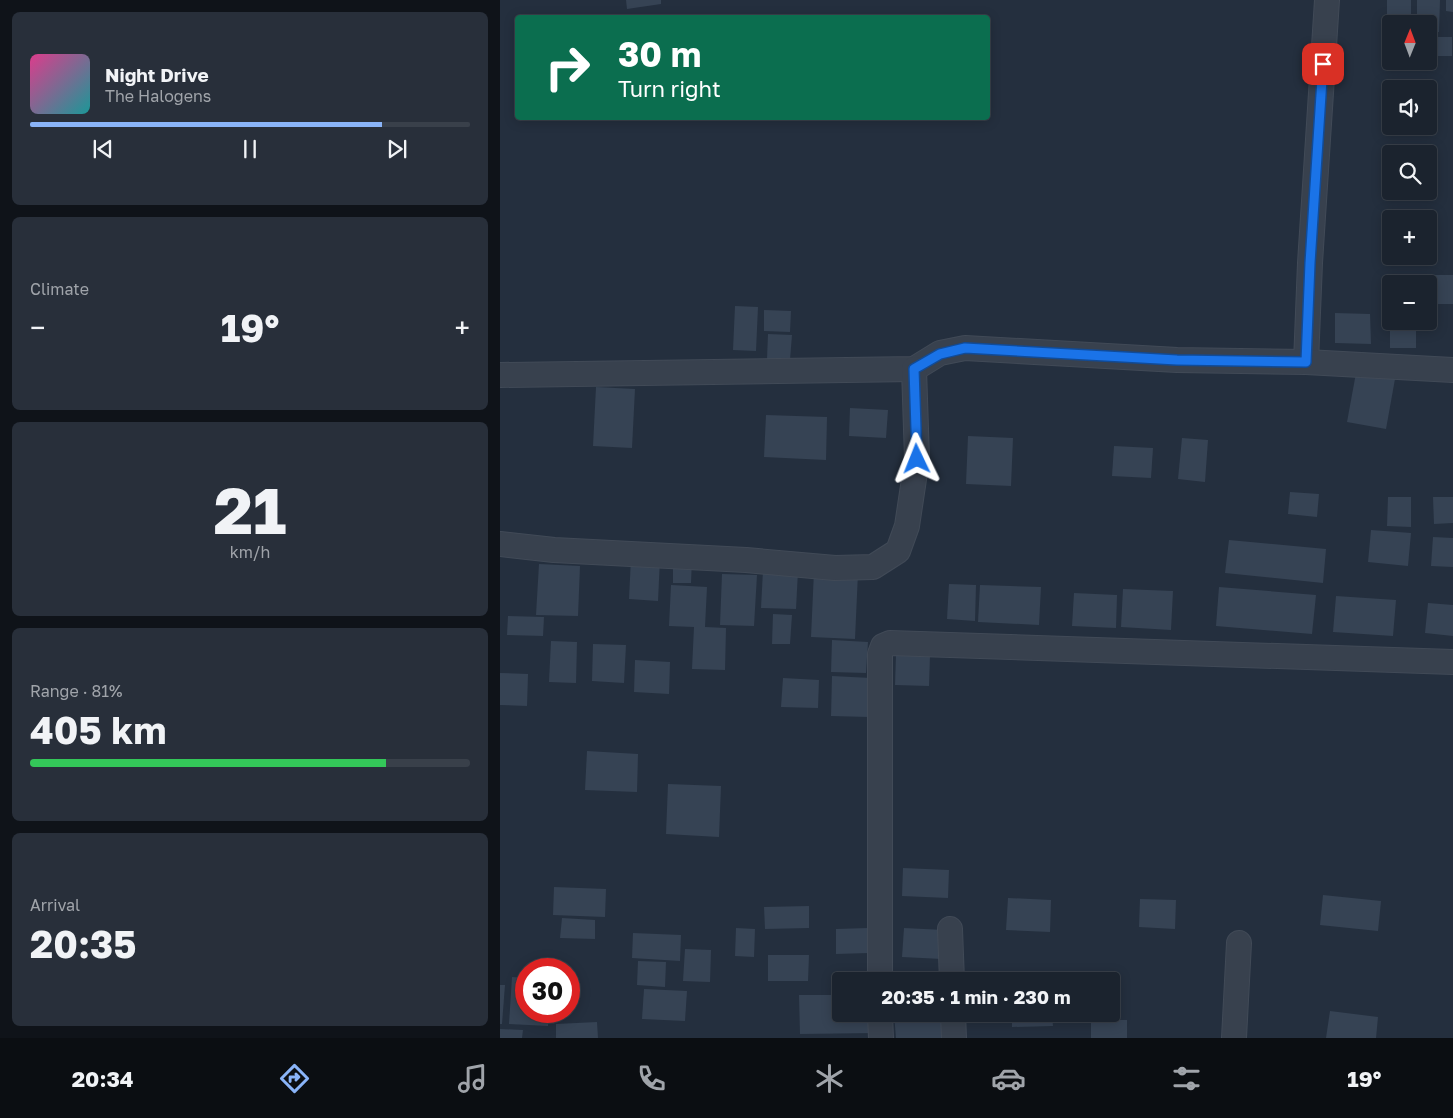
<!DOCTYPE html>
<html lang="en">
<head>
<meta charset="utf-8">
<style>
	body { margin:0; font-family:"Golos Text",sans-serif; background:#282f3a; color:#f1f3f6; height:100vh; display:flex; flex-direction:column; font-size:19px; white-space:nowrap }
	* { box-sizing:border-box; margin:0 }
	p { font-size:16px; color:#a0a4aa }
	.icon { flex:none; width:28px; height:28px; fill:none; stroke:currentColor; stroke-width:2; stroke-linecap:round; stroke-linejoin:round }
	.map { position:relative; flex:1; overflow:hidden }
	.side { display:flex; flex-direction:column; gap:12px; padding:12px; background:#0f1319; width:500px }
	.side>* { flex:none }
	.banner { position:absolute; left:15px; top:15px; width:475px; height:105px; border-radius:5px; box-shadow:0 2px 12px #0003,0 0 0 1px #39404a; background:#0b6e4f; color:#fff; overflow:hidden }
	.needle { width:32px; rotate:1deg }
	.controls { position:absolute; left:882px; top:15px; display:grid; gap:10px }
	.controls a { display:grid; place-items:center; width:55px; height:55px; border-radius:5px; background:#1b232e; box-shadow:0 2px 12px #0003,0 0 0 1px #39404a; font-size:25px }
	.speed { position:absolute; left:15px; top:958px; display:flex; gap:10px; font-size:25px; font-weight:700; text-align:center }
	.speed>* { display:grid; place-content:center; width:65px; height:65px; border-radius:50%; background:#1b232e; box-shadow:0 2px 12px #0003,0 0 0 1px #39404a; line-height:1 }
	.speed .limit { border:8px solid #d22; background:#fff; color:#111 }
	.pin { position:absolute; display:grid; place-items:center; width:42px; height:42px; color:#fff; margin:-21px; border-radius:10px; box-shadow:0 2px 8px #0006 }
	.me { position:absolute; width:55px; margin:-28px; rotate:358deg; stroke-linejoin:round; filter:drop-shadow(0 0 4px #0008) }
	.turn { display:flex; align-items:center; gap:18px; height:105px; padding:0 20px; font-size:22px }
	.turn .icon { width:65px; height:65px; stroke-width:2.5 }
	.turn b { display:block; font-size:35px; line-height:42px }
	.big { font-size:38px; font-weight:700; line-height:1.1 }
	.side .card { flex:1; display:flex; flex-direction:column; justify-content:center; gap:8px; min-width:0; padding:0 18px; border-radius:8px; background:#282f3a }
	.side .dial { align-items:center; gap:0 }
	.dial b { font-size:65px; line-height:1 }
	.song { display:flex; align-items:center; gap:15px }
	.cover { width:60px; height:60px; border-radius:8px; background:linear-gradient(135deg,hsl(330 70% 55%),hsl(180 70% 35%)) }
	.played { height:5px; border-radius:2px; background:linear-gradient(90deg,#8ab4f8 80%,#39404a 80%) }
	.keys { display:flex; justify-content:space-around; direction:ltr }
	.heat { display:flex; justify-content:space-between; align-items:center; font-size:28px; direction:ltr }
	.charge { height:8px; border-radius:4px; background:linear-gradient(90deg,#34c759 81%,#39404a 0) }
	.trip { position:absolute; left:332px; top:972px; width:288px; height:50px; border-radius:5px; background:#1b232e; box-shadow:0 2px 12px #0003,0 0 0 1px #39404a; font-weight:700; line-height:50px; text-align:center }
	.tab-bar { display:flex; height:80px; justify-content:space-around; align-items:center; background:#0b0e12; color:#a0a4aa }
	.tab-bar .icon { width:35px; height:35px }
	.tab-bar .current { color:#8ab4f8 }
	.tab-bar b { font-size:22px; color:#f1f3f6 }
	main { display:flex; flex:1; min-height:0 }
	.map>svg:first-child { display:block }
</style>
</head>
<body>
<main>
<section class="side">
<div class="card">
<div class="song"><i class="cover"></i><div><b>Night Drive</b><p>The Halogens</p></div></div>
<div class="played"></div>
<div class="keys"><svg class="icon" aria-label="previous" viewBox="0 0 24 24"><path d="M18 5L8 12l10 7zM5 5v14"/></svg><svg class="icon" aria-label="pause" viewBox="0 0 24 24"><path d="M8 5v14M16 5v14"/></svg><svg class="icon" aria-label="next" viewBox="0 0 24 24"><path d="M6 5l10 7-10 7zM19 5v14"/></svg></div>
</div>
<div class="card"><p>Climate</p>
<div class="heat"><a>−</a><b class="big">19°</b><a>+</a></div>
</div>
<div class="card dial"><b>21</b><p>km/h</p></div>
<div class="card"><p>Range · 81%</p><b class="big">405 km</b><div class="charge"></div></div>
<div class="card"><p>Arrival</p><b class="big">20:35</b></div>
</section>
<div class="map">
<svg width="953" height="1038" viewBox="0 0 953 1038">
	<rect width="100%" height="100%" fill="#242f3e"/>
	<g fill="#364354">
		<polygon points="126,0 161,0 161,4 127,9"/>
		<polygon points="887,0 911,0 911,24 891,24 891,40 887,40"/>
		<polygon points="917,0 940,0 939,32 929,32 929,24 917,24"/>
		<polygon points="946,0 953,0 953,12 946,11"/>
		<rect x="929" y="37" width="23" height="19"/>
		<polygon points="922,275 953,275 953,304 929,304 929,284 922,284"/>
		<polygon points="235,306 258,307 256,351 233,350"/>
		<polygon points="264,310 291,311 290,332 264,331"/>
		<polygon points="835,313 870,314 871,344 835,343"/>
		<polygon points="890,321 916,322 916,348 890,348"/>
		<polygon points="268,334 292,335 290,360 267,359"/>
		<polygon points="856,373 895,379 886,429 847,422"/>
		<polygon points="96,387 135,389 132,448 93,446"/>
		<polygon points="350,408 388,410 386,438 349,436"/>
		<polygon points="266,415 327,417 326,460 264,457"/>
		<polygon points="468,436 513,438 511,486 466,484"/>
		<polygon points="682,438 708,440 705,482 678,479"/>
		<polygon points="614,446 653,448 651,478 612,476"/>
		<polygon points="790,492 819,494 817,517 788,514"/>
		<polygon points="888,497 911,497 911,527 887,526"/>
		<polygon points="933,497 953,497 953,523 934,524"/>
		<polygon points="871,530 911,533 908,566 868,562"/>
		<polygon points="933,537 953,538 953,567 931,566"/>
		<polygon points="729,540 826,549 823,583 725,573"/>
		<polygon points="131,558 160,559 158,601 129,599"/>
		<polygon points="173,558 192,559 191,583 173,583"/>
		<polygon points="39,564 80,566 78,616 36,615"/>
		<polygon points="263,570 298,571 296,609 261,608"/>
		<polygon points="314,571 358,573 355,639 311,637"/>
		<polygon points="222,574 257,575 254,626 220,625"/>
		<polygon points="449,584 476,585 475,621 447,619"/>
		<polygon points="171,585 207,587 205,627 226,628 225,670 192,669 194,627 169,626"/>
		<polygon points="480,585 541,587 539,625 478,622"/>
		<polygon points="719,587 816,595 812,634 716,626"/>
		<polygon points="623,589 673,591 671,630 621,627"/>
		<polygon points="574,593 617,595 616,628 572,626"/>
		<polygon points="836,596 896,600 893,636 833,632"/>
		<polygon points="928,603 953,605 953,636 925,633"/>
		<polygon points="273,614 292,615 290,644 272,644"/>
		<polygon points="8,616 44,617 43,636 7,635"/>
		<polygon points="332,640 368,642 366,673 331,672"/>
		<polygon points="51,641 77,642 76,683 49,682"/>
		<polygon points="93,644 126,645 124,683 92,681"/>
		<polygon points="396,655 430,656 429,686 395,685"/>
		<polygon points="135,660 170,662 169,694 134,692"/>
		<polygon points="0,673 28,674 27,706 0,705"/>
		<polygon points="332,676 371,678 369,717 331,716"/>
		<polygon points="283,678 319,680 318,708 281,707"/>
		<polygon points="87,751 138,754 137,792 85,790"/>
		<polygon points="168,784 221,786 219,837 166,834"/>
		<polygon points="403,868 449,870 448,898 402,896"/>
		<polygon points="54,887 106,889 105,917 53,915"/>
		<polygon points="823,895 881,901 878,931 820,925"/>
		<polygon points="508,898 551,900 550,932 506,930"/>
		<polygon points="640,899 676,900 675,929 639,927"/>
		<polygon points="309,906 309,928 265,929 264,907"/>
		<polygon points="62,918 95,920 95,939 60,938"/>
		<polygon points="236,928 255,929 254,957 235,956"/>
		<polygon points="368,928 369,953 336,954 336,929"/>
		<polygon points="404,928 444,930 442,959 402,957"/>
		<polygon points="133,933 181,935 180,961 132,958"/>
		<polygon points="185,949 211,950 210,982 183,981"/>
		<polygon points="268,955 309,955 308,981 268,981"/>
		<polygon points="138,961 166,962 165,987 137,985"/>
		<polygon points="12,977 26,978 26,1011 49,1011 48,1026 9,1024"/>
		<polygon points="0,985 5,985 2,1024 0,1024"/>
		<polygon points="144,989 187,991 185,1021 142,1019"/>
		<polygon points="299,995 341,995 341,1014 375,1014 376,1033 300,1034"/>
		<polygon points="830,1011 878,1017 876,1038 826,1038"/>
		<polygon points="394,1014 447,1014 449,1038 396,1038"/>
		<polygon points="512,1014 552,1014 553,1026 512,1027"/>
		<rect x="591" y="1020" width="36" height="18"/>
		<polygon points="97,1022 98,1038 56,1038 56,1024"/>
		<polygon points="0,1029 23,1030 22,1038 0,1038"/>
	</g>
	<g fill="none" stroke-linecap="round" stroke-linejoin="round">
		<g stroke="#414a57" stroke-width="26">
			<g id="minor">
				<polyline points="806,362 810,263 827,0"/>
				<polyline points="0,375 414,369 440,353 465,348 677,360 806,362 953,370"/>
				<polyline points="0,544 54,550 246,560 335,568 373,567 398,551 407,526 417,459 414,369"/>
				<polyline points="450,929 452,981"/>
				<polyline points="380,981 380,654 383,646 390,643 953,662"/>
				<polyline points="380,1014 381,1038"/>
				<polyline points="453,1014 454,1038"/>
				<polyline points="734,1038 739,943"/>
			</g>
		</g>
		<use href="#minor" stroke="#38414e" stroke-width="24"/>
	</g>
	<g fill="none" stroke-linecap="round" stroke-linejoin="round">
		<g stroke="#114b97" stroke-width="12">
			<polyline id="route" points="417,459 414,369 440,354 465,348 677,360 806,362 810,263 823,64"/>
		</g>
		<use href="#route" stroke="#1a73e8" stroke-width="9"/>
	</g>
</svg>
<div class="controls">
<a><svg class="needle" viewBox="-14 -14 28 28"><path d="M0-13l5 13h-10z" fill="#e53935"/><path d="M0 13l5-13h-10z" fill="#a0a4aa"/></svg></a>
<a><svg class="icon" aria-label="sound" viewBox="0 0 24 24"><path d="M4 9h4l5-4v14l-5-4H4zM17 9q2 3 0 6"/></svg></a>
<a><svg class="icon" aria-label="search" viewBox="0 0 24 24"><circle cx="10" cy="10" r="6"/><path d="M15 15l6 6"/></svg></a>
<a>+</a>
<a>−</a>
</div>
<div class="speed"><div class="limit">30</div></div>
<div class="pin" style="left:823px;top:64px;background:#d93025"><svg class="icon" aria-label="arrive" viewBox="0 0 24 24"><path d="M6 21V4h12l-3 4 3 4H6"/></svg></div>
<svg class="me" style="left:417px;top:459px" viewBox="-20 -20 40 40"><path d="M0-17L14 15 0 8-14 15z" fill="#1a73e8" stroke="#fff" stroke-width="4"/></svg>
<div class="trip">20:35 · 1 min · 230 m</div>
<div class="banner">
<div class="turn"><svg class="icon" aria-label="right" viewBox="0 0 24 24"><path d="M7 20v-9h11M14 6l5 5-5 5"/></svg><div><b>30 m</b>Turn right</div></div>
</div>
</div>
</main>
<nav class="tab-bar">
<b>20:34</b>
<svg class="icon current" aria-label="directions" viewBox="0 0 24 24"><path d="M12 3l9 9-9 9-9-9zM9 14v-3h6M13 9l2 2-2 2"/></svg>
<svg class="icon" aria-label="music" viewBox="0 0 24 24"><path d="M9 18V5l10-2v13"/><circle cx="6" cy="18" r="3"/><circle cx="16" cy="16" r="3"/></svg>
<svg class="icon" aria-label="phone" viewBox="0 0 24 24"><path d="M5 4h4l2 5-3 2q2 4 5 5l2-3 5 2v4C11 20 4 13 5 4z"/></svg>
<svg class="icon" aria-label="climate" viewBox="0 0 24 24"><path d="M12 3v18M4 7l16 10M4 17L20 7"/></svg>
<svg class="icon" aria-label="car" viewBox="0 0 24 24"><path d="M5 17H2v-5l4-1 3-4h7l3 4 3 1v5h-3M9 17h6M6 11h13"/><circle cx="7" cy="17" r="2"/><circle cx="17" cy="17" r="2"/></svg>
<svg class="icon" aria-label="filters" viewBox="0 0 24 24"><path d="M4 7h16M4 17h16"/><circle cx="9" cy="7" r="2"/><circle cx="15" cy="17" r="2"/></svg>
<b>19°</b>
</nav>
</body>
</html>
